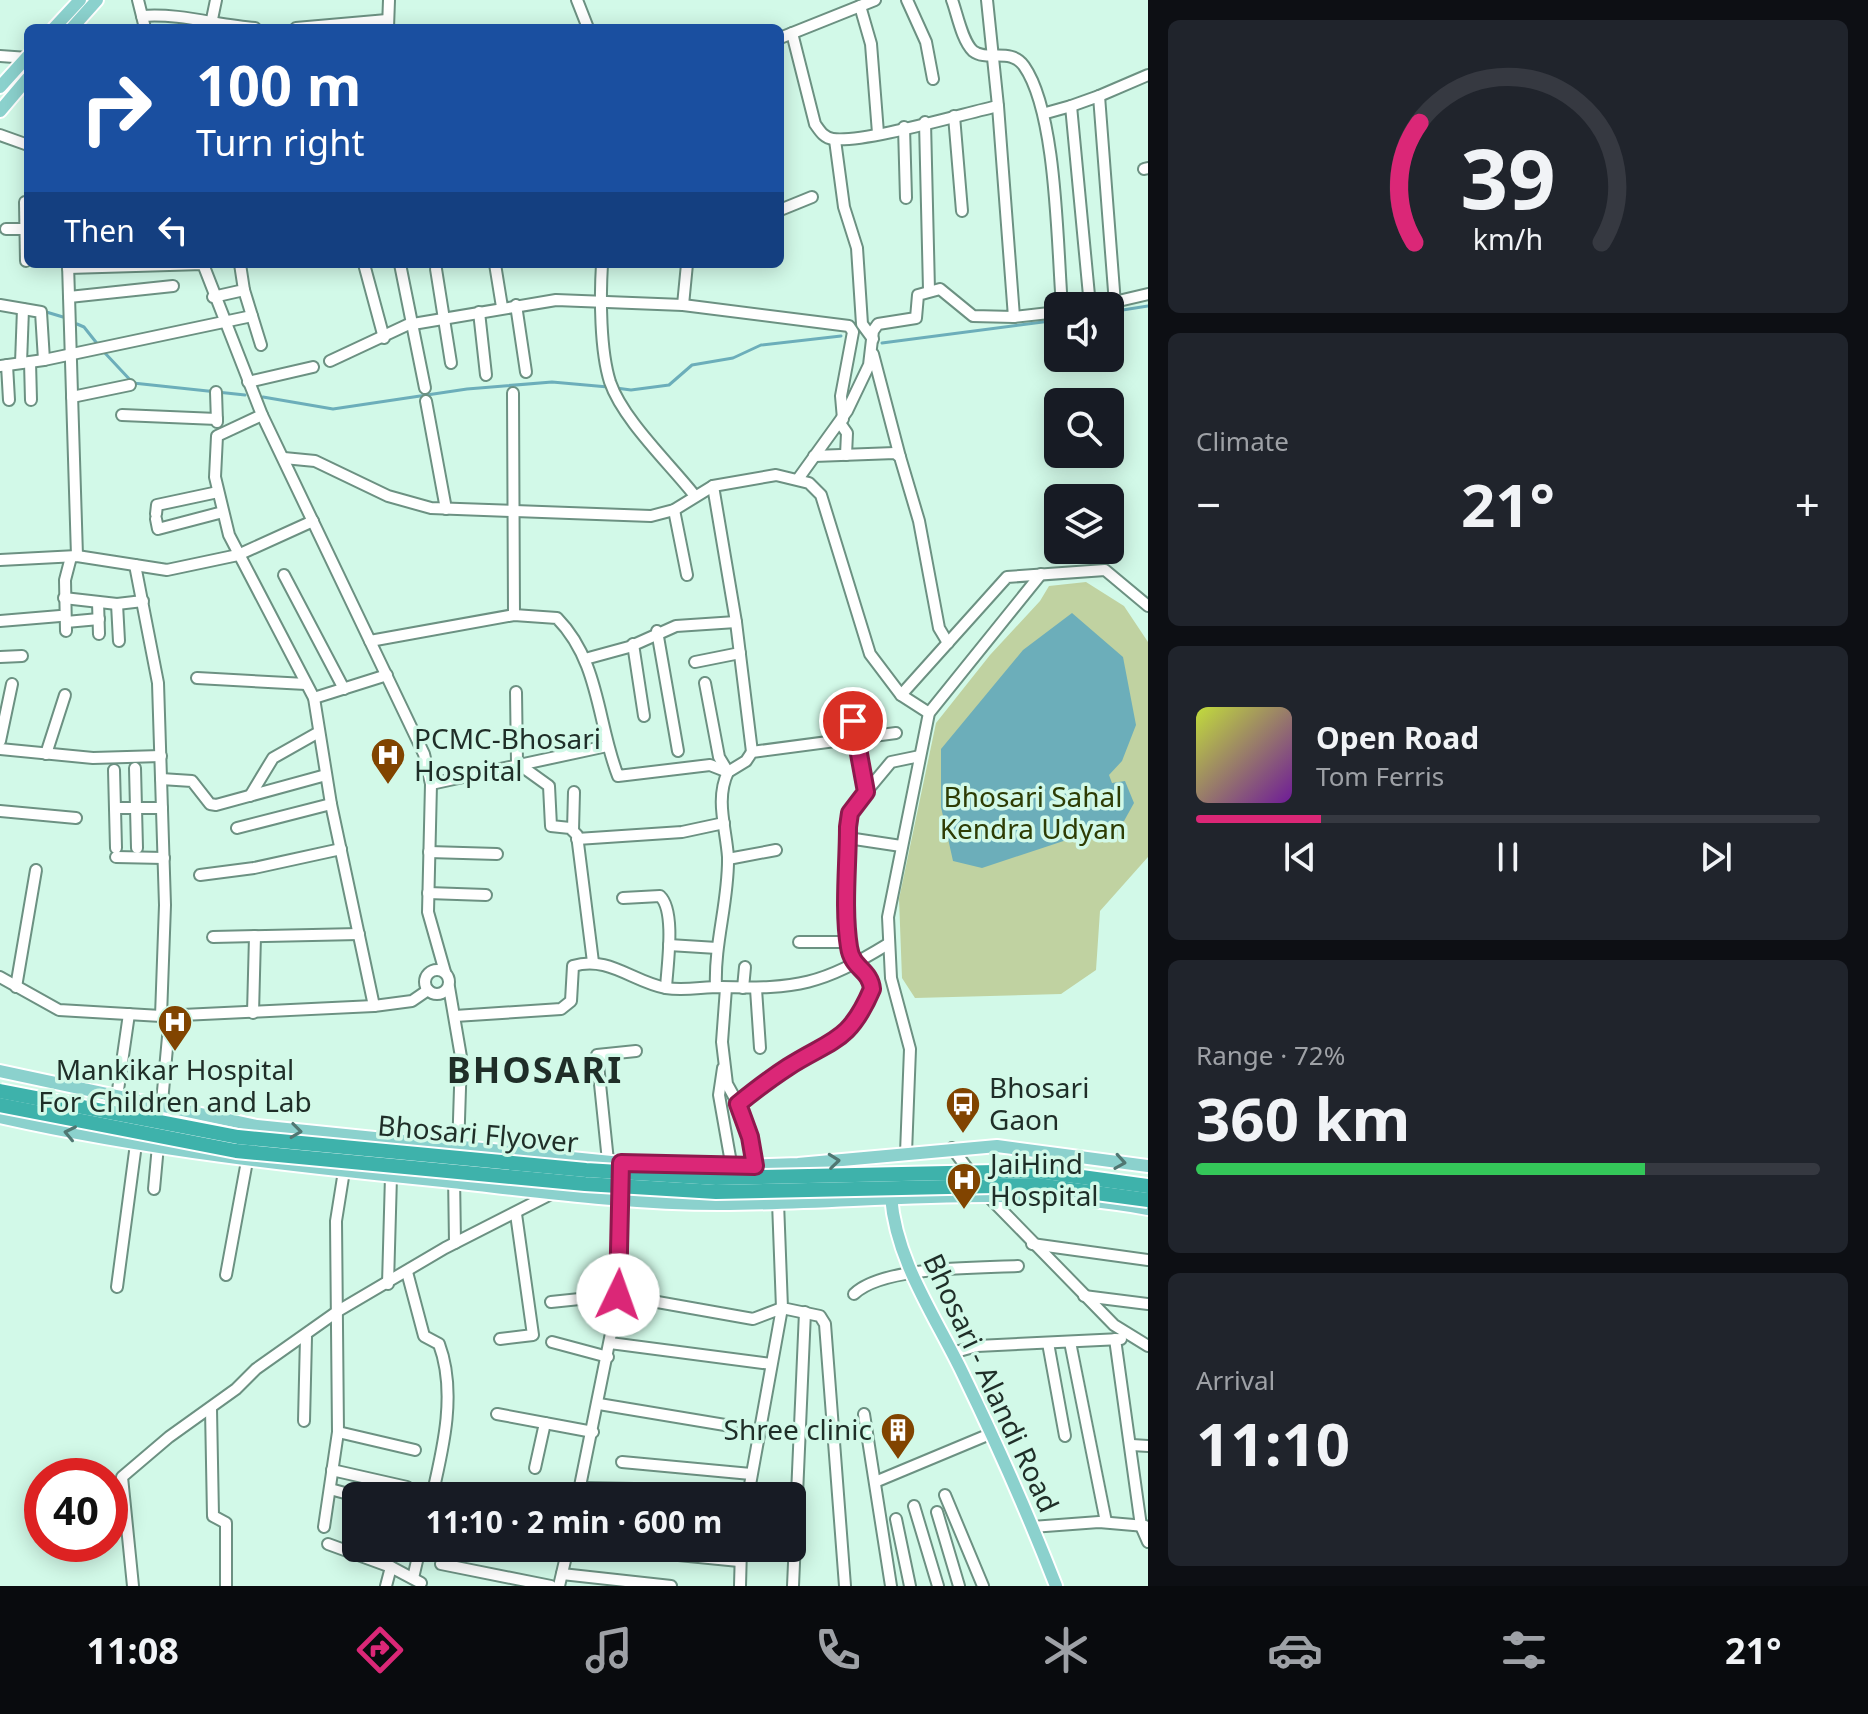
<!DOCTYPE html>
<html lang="en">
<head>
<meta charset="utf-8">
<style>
	body { margin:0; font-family:"Noto Sans",sans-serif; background:#20242c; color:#f1f3f6; height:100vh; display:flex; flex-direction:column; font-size:30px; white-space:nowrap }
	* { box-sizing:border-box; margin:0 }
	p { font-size:26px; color:#9ea1a6 }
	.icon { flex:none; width:44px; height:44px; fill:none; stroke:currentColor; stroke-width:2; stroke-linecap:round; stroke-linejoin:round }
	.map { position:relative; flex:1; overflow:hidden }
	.sheet { display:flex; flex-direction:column; gap:20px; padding:20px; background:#0d0f14; width:720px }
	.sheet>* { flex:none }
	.guide { position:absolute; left:24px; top:24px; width:760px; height:244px; border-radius:12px; box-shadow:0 4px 20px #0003; background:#1a4fa0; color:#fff; overflow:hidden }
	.tools { position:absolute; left:1044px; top:292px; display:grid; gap:16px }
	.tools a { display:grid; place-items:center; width:80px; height:80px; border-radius:12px; background:#171b24; box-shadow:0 4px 20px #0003; font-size:40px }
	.speed { position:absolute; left:24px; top:1458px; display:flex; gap:16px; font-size:40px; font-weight:700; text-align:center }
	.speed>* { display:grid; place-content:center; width:104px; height:104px; border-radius:50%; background:#171b24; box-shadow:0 4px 20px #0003; line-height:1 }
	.speed .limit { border:12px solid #d22; background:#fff; color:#111 }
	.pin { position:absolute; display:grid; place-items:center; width:68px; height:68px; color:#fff; margin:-34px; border:4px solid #fff; border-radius:50%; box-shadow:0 2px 8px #0007 }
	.me { position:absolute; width:88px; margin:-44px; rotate:3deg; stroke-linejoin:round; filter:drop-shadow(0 0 6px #0008) }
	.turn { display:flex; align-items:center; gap:28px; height:168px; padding:0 40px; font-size:36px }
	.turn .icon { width:104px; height:104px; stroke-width:2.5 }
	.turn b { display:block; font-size:56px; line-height:68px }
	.then { display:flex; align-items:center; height:76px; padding:0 40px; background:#0003; gap:16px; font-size:30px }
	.big { font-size:60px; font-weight:700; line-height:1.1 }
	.sheet .widget { flex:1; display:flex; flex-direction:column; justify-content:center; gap:12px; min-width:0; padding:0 28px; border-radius:12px; background:#20242c }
	.sheet .dial { align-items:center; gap:0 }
	.dial svg { height:208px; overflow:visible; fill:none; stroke:#363941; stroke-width:7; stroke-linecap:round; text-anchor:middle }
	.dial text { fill:#f1f3f6; stroke:none }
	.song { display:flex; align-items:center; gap:24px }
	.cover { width:96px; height:96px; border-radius:12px; background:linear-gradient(135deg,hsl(70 70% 55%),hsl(280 70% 35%)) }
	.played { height:8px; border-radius:4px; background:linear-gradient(90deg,#db2777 20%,#363941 20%) }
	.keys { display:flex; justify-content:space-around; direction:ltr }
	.heat { display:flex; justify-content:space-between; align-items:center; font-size:44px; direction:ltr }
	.charge { height:12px; border-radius:6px; background:linear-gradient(90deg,#34c759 72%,#363941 0) }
	.trip { position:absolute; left:342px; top:1482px; width:464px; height:80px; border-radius:12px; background:#171b24; box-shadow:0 4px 20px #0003; font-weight:700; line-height:80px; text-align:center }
	.menu { display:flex; height:128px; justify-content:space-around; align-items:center; background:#090b0e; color:#9ea1a6 }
	.menu .icon { width:56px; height:56px }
	.menu .selected { color:#db2777 }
	.menu b { font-size:36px; color:#f1f3f6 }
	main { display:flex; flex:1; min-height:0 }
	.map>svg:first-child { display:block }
</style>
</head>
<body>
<main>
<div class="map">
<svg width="1148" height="1586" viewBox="0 0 1148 1586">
	<rect width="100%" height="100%" fill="#d2f9e8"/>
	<polygon fill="#c0d2a1" points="1086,582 1124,606 1148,642 1148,857 1100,911 1096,970 1061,994 915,998 902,978 899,899 936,723 990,655 1040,601 1049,586"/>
	<polygon fill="#6caeba" points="1072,613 1123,657 1136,725 1122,761 1109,775 1112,783 1125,781 1134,803 1124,821 982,868 953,861 941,807 941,749 1023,650"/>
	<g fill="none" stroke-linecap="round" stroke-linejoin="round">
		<g stroke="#6caeba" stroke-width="3">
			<polyline points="43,311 63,317"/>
			<polyline points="1110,312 1148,306"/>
			<polyline points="77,324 84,327 99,346"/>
			<polyline points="882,343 1058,320"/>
			<polyline points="104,352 133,383 245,395"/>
			<polyline points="616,388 631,390 669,385 692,365 733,358 761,345 841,336"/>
			<polyline points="263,397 333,409 467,389 552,382 608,387"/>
		</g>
		<g stroke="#6c9182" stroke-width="14">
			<g id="minor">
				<polyline points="138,0 145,28"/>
				<polyline points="577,0 588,28"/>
				<polyline points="907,0 926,42 933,79"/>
				<path d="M952,0c5,13 10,41 21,51 14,11 38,-4 51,15 33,47 33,179 38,240"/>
				<polyline points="860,6 871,44 878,133"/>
				<path d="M142,16c38,-3 75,9 113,12"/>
				<polyline points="211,24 216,0"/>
				<polyline points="296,28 387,20"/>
				<polyline points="388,28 389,0"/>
				<path d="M792,33l23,91c5,7 9,14 18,15 31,4 129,-25 165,-33l-11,-106"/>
				<polyline points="780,38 875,0"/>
				<polyline points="0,56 28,58"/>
				<polyline points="1099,96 1148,75"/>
				<polyline points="1071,106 1099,96 1115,304"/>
				<polyline points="1046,113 1071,106 1090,306"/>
				<polyline points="954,116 962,211"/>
				<polyline points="925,122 929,290"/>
				<polyline points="904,127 906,198"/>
				<polyline points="0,135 28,145"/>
				<polyline points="835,140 844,207 857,248 862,324 873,339"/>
				<polyline points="1144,169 1148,168"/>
				<polyline points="25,202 26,261"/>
				<polyline points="780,210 812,197"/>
				<polyline points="6,229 28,229"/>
				<polyline points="68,264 77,556"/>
				<polyline points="364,264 384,338"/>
				<polyline points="400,264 425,388"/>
				<polyline points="495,264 502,307"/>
				<path d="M602,264c-2,33 -2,86 8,118 13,38 60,82 85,114"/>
				<polyline points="68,268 203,264 262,415 424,754 431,784 428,912 445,972"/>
				<polyline points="436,269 451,363"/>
				<polyline points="244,290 261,345"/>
				<polyline points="69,297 173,286"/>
				<polyline points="213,297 244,290 240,264"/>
				<polyline points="0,305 41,312 44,360"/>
				<polyline points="516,305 526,372"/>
				<polyline points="683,305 687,264"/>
				<polyline points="1097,306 1148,294"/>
				<polyline points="479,312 486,375"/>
				<polyline points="1014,317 1058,312"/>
				<polyline points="873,354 900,457"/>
				<polyline points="330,361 407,325 556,300 683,305 849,326 853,332 841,396 843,419"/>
				<polyline points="30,362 31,400"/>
				<polyline points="21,363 23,309"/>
				<polyline points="7,365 9,400"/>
				<polyline points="0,366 44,360 252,316"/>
				<polyline points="248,382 313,367"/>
				<polyline points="216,392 217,422"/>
				<polyline points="513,393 514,615"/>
				<polyline points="72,397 130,385"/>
				<polyline points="426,401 446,509"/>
				<polyline points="122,415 217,419"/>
				<polyline points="262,415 217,436 215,477 229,535 314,698 331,804 374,1006"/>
				<polyline points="840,423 847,433 846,455"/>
				<polyline points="814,456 895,453 900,457 919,521 939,628 948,643"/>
				<polyline points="284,458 315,461 388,496 431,508 651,516 674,510 713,486 776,475 809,483 821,495 870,654 901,695 929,713"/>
				<polyline points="798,479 847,411 869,365 873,331 878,324 916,318 918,295 940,289 973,316 1014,317 998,106"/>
				<polyline points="713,486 736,622 752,752"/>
				<polyline points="674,510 687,575"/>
				<polyline points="156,514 157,505 218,492"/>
				<polyline points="156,519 158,529 223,512"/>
				<polyline points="0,560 77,556 167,570 238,555 313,521"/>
				<polyline points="135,565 158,683 165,905 161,1016"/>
				<polyline points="284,575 344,689"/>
				<polyline points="64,598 117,604 143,601"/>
				<polyline points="98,602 99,634"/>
				<polyline points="117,604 119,641"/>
				<polyline points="0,621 60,616"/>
				<polyline points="66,622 99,619"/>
				<polyline points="66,631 65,580 71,557"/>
				<polyline points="657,631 678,751"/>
				<path d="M370,641l144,-26 43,3c43,44 40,104 61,158l92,-11 18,7"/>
				<polyline points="633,644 644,716"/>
				<polyline points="0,657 22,656"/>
				<polyline points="585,659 629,647 676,626 736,622"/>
				<polyline points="695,662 740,653"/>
				<polyline points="197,678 306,684"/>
				<polyline points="705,683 719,757 728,772"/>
				<polyline points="516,692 517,763 549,786 551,826 570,828 577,835 593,962"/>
				<polyline points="901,695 1007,577 1105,570 1148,606"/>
				<polyline points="314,698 387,675"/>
				<polyline points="0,741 12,684"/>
				<polyline points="0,749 93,758 161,756"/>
				<polyline points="46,754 65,695"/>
				<polyline points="135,768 137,848"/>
				<polyline points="114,770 116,848"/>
				<polyline points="161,779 192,781 210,804 216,805 326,775"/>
				<polyline points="431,784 607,746"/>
				<polyline points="866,792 891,762 920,756"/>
				<polyline points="250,796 273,758 319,732"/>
				<polyline points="115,808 162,808"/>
				<polyline points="0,811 76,818"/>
				<polyline points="237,828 331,804"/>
				<polyline points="573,830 574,792"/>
				<polyline points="848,838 901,846"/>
				<polyline points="577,839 682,832 724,823"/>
				<polyline points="429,852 497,854"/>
				<polyline points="116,857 164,858"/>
				<polyline points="728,859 776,850"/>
				<polyline points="200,875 254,868 341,849"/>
				<polyline points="428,893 486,895"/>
				<path d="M623,898l37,-2c16,15 7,71 6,92"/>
				<polyline points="213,937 359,934"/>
				<polyline points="799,942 848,942"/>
				<polyline points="669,945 717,948"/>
				<circle cx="437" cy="982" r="12"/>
				<polyline points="0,977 59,1010 161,1016 374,1006 412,1001 428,990"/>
				<polyline points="16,987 36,870"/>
				<polyline points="449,987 461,1057 458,1151"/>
				<path d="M716,987c-2,-44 13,-87 12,-130 -2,-29 -13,-58 0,-85l18,-11 6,-9 144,-19"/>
				<polyline points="726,988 722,1042 727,1084 743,1113 755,1166"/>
				<polyline points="743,988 745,967"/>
				<polyline points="756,989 760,1048"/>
				<polyline points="253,1013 255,936"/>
				<path d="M455,1016l106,-7 10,-8 2,-35c35,-11 60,16 93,22 18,3 36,-1 55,-1 77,2 100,-2 167,-43"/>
				<polyline points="723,1068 719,1095 733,1174"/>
				<polyline points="117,1097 129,1014"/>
				<path d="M738,1104c16,-13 33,-26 50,-37 44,-29 61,-24 84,-78 -2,-17 -18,-20 -22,-36 -7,-26 -2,-95 -2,-126l2,-14 16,-21 -12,-54 -2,-34"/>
				<polyline points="952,1148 973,1176"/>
				<polyline points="906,1153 910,1049 891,978 888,917 929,713 1041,574"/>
				<polyline points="608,1161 597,1055 636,1051"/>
				<polyline points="454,1175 455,1243"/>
				<polyline points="154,1189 169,1026"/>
				<polyline points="987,1195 1114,1325 1148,1346"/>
				<polyline points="778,1202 782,1308 820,1316 825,1324 845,1586"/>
				<polyline points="1032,1244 1148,1260"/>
				<path d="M407,1272l17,64 15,8c18,48 4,105 -7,152"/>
				<polyline points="226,1275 247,1161"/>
				<polyline points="388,1284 391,1176"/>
				<polyline points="117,1287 136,1144"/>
				<path d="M854,1294c29,-28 124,-26 164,-28"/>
				<polyline points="1084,1296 1148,1304"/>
				<polyline points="551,1302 618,1295 753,1319 782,1308 748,1496"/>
				<polyline points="500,1339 533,1335 516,1214"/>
				<polyline points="1115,1339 1141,1526 1148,1542"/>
				<polyline points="552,1342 608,1357"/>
				<polyline points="1070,1342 1106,1522"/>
				<polyline points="610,1343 771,1364"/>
				<polyline points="1048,1343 1065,1436"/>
				<polyline points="952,1353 977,1346 1121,1339"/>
				<polyline points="599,1404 731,1426"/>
				<polyline points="211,1409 213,1516 226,1523 226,1586"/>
				<polyline points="497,1414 593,1432"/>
				<polyline points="864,1414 891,1586"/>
				<polyline points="304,1421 306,1337"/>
				<polyline points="338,1432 415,1450"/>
				<polyline points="1132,1445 1148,1446"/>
				<polyline points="622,1462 751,1474"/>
				<polyline points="535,1468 545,1423"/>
				<polyline points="332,1470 407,1487"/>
				<polyline points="875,1482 990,1434"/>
				<polyline points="580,1488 689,1490"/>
				<polyline points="330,1489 356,1496"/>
				<polyline points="945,1495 983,1586"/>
				<polyline points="578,1496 621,1284 620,1193"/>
				<polyline points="914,1506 938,1586"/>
				<polyline points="937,1512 959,1586"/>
				<polyline points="896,1519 910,1586"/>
				<polyline points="324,1527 338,1432 336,1221 344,1171"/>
				<polyline points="1032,1527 1099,1522 1145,1526"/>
				<polyline points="328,1544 391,1567"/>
				<polyline points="608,1548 739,1561"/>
				<polyline points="441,1564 551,1586"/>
				<polyline points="562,1574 671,1586"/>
				<polyline points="413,1578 420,1548"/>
				<polyline points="133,1586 122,1477 169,1437 236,1389 256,1369 338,1311 445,1248 553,1193"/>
				<polyline points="386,1586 391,1567 421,1583"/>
				<polyline points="559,1586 568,1548"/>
				<polyline points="740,1586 741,1548"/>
				<polyline points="793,1586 805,1312"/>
			</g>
		</g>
		<g stroke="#fff" stroke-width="16">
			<g id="major">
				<polyline points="54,28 80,0"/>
				<polyline points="72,28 97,0"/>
				<polyline points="0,87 28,56"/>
				<polyline points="0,111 28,78"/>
				<polyline points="0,1071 257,1126 621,1163 716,1167 798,1164 997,1146 1148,1166"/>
				<path d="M0,1117c146,33 294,49 443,64 91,10 184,23 277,23 144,0 285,-21 428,5"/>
				<path d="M891,1197c5,64 44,119 71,175 34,70 66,142 94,214"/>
			</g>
		</g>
		<use href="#minor" stroke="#fff" stroke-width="10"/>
		<use href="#major" stroke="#8bd1cd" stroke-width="12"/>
		<g stroke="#fff" stroke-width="18" stroke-linecap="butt">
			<g id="highway-bridge">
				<polyline points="0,1091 238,1137 586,1170 716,1178 1038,1171 1148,1186"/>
				<polyline points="0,1105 236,1151 585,1184 716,1192 1037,1185 1148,1200"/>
			</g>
		</g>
		<use href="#highway-bridge" stroke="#3eb2ab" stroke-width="14"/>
	</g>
	<defs><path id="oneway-chevron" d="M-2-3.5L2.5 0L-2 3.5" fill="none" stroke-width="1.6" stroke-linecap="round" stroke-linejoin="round" transform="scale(2)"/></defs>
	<g stroke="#507772">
		<use href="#oneway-chevron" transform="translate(296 1131) rotate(7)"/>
		<use href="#oneway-chevron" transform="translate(70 1133) rotate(-168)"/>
		<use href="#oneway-chevron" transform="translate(834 1161) rotate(-6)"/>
		<use href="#oneway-chevron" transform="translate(1120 1162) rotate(9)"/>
	</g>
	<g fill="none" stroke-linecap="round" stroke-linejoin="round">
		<g stroke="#8e194d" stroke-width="20">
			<path id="route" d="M618,1295l3,-132 134,3 -5,-29 -12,-33c16,-13 33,-26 50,-37 44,-28 61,-24 84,-78 -2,-20 -20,-20 -23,-42 -6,-38 -1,-82 -1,-120l2,-14 16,-21 -13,-71"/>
		</g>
		<use href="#route" stroke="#db2777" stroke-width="14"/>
	</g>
	<defs>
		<g id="hospital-pin" transform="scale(1.8)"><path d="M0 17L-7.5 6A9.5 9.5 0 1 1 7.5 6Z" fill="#814400" stroke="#d2f9e8"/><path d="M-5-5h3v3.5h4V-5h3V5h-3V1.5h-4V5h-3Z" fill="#fff"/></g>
		<g id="bus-pin" transform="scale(1.8)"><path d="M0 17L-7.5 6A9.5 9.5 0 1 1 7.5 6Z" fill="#814400" stroke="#d2f9e8"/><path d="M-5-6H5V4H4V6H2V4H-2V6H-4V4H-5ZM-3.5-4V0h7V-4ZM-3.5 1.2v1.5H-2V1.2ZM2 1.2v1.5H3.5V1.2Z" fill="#fff"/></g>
		<g id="building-pin" transform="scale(1.8)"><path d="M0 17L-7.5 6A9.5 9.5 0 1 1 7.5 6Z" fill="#814400" stroke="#d2f9e8"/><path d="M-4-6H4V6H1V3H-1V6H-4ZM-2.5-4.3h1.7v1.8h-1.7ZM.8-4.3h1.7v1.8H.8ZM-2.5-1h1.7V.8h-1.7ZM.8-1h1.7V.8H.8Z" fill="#fff"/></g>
	</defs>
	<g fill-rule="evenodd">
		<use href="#hospital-pin" x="388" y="755"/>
		<use href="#hospital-pin" x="175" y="1022"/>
		<use href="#bus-pin" x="963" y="1104"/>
		<use href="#hospital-pin" x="964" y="1180"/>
		<use href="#building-pin" x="898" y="1430"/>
	</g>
	<g text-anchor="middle" stroke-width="7" stroke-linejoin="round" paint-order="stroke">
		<g font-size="28" fill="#1f2e28" stroke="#d2f9e8" text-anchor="start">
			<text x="414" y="749">PCMC-Bhosari<tspan x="414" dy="32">Hospital</tspan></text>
			<text x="175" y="1080" text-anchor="middle">Mankikar Hospital<tspan x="175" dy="32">For Children and Lab</tspan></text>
			<text x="989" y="1098">Bhosari<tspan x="989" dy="32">Gaon</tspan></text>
			<text x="990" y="1174">JaiHind<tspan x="990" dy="32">Hospital</tspan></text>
			<text x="872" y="1440" text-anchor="end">Shree clinic</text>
		</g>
		<g font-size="28" fill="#2e3c04" stroke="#d2f9e8">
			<text x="1033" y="807">Bhosari Sahal<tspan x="1033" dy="32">Kendra Udyan</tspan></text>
		</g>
		<g font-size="28" fill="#1f2e28" stroke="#d2f9e8">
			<text transform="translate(478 1134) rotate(5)" y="10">Bhosari Flyover</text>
			<text transform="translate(991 1383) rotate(65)" y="10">Bhosari - Alandi Road</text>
		</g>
		<g font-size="36" font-weight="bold" letter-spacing="2" fill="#1f2e28" stroke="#d2f9e8">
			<text x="535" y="1083">BHOSARI</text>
		</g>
	</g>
</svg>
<div class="tools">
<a><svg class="icon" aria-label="sound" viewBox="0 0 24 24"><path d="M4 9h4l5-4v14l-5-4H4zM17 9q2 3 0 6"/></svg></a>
<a><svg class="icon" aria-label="search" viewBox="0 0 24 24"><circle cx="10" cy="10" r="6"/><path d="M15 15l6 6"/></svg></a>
<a><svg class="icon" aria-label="layers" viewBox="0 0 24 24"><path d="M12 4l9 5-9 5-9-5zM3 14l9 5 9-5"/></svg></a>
</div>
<div class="speed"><div class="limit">40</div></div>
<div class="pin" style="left:853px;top:721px;background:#d93025"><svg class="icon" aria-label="arrive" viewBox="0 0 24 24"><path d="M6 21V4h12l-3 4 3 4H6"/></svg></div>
<svg class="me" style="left:618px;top:1295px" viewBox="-20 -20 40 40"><circle r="19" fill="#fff"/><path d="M0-13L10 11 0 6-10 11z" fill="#db2777"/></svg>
<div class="trip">11:10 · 2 min · 600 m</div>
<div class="guide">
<div class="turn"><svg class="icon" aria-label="right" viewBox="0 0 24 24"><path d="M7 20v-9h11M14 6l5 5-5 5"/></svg><div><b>100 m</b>Turn right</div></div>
<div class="then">Then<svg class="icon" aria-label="left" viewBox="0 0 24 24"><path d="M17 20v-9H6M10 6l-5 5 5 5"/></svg></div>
</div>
</div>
<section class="sheet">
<div class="widget dial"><svg viewBox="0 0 100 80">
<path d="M14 69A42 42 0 1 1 86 69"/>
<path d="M14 69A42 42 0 0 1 16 23" stroke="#db2777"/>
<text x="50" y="56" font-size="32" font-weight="700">39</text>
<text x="50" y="72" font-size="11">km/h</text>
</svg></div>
<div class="widget"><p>Climate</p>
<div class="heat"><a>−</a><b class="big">21°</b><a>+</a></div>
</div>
<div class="widget">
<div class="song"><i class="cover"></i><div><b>Open Road</b><p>Tom Ferris</p></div></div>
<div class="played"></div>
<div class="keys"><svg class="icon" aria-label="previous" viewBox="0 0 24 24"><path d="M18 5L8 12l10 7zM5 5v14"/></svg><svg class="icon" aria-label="pause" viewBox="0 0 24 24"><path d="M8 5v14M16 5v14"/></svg><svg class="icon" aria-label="next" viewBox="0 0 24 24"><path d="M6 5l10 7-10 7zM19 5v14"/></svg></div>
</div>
<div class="widget"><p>Range · 72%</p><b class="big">360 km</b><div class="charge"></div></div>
<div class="widget"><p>Arrival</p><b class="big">11:10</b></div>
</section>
</main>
<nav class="menu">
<b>11:08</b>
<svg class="icon selected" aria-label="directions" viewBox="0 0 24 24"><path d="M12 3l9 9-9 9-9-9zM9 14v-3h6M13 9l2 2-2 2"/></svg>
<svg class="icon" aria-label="music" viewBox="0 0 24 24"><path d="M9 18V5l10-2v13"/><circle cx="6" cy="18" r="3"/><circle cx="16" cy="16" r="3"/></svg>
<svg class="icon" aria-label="phone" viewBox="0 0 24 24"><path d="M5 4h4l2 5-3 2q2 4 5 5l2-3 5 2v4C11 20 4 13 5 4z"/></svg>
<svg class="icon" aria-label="climate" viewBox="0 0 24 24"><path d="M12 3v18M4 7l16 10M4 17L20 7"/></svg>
<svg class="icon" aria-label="car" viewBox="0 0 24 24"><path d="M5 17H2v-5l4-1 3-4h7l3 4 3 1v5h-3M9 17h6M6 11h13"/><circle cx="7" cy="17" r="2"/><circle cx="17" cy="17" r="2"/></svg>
<svg class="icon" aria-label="filters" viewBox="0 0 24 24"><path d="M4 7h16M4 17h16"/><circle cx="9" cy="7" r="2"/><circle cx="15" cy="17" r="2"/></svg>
<b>21°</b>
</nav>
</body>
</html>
